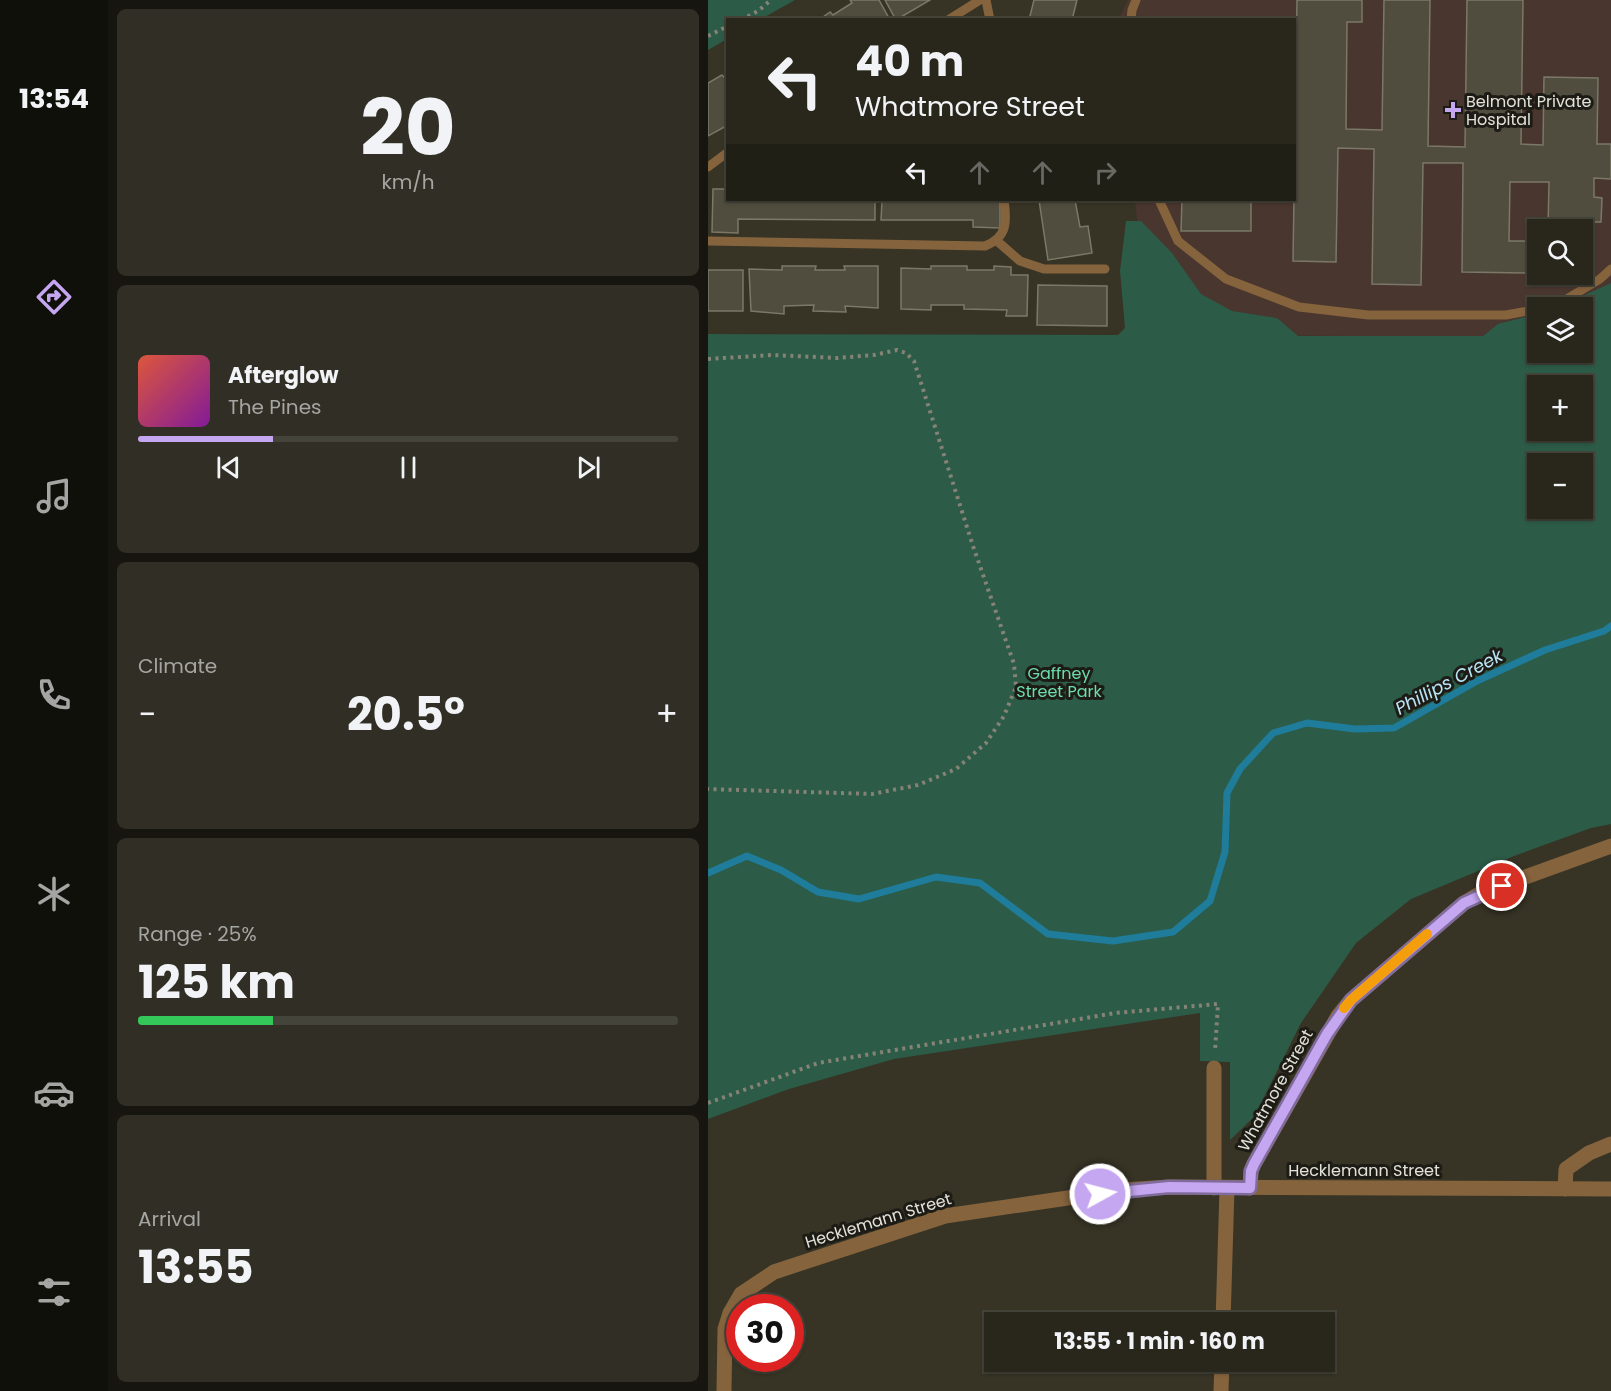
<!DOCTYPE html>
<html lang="en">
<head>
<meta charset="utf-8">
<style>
	body { margin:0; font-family:Poppins,sans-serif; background:#312f25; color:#f1f3f6; height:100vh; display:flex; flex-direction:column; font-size:22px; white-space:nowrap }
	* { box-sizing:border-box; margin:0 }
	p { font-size:20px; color:#a5a5a3 }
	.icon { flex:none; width:33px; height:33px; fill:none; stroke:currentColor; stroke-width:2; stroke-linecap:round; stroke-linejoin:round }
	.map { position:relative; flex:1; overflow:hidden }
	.panel { display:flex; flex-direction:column; gap:9px; padding:9px; background:#17150f; width:600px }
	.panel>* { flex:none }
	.top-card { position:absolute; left:18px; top:18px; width:570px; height:183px; border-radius:0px; box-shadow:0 2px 4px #0004,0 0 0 2px #45443b; background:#29271c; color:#f1f3f6; overflow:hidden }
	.tools { position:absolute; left:819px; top:219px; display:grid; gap:12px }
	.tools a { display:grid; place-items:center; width:66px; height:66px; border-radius:0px; background:#29271c; box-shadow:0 2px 4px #0004,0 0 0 2px #45443b; font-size:30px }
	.speed { position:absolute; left:18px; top:1294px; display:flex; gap:12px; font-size:30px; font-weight:700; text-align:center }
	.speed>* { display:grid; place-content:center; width:78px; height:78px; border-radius:50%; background:#29271c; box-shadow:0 2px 4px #0004,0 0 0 2px #45443b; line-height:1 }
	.speed .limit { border:9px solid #d22; background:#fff; color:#111 }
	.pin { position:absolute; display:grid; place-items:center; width:51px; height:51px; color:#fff; margin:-26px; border:3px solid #fff; border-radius:50%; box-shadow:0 2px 6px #0007 }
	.me { position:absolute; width:66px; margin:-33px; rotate:83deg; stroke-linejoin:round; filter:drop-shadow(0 0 4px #0008) }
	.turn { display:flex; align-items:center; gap:21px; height:126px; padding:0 30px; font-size:27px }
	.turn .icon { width:78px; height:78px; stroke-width:2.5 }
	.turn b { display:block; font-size:42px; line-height:51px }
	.lanes { display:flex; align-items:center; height:57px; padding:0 30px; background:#0003; justify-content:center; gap:30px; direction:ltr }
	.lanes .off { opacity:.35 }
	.big { font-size:45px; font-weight:700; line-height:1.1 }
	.panel .card { flex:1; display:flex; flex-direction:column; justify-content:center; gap:9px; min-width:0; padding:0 21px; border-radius:9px; background:#312f25 }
	.panel .dial { align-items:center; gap:0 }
	.dial b { font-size:78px; line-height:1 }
	.song { display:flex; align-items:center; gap:18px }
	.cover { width:72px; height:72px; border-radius:9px; background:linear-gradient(135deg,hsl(10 70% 55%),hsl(290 70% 35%)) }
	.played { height:6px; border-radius:3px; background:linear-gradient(90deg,#c5a6f0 25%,#45443b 25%) }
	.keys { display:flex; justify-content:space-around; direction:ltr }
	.heat { display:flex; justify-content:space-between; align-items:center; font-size:33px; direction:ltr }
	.charge { height:9px; border-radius:4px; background:linear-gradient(90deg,#34c759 25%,#45443b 0) }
	.trip { position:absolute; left:276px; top:1312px; width:351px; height:60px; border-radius:0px; background:#29271c; box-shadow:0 2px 4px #0004,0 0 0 2px #45443b; font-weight:700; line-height:60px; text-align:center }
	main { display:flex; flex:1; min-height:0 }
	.tabs { display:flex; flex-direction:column; width:108px; justify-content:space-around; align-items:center; background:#10100b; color:#a5a5a3 }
	.tabs .icon { width:42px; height:42px }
	.tabs .active { color:#c5a6f0 }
	.tabs b { font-size:27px; color:#f1f3f6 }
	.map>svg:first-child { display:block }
</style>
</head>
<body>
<main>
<nav class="tabs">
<b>13:54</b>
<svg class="icon active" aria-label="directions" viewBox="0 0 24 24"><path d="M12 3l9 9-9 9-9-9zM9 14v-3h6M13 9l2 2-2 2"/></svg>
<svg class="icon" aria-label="music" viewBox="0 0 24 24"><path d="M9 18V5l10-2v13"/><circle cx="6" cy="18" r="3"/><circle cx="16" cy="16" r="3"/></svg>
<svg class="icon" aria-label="phone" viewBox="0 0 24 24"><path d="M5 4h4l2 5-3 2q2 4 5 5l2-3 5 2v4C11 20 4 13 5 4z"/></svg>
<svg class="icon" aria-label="climate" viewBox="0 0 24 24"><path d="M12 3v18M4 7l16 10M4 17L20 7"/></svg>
<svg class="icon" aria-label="car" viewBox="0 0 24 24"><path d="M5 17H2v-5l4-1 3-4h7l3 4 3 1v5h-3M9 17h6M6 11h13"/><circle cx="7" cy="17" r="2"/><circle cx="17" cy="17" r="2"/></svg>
<svg class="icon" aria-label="filters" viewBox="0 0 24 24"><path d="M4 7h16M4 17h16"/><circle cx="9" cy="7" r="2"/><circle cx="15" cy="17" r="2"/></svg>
</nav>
<section class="panel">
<div class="card dial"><b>20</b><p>km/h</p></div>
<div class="card">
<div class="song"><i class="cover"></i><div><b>Afterglow</b><p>The Pines</p></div></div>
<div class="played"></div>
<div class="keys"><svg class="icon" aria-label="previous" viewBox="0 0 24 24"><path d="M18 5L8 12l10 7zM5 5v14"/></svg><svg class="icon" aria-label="pause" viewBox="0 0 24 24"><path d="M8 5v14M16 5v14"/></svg><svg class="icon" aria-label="next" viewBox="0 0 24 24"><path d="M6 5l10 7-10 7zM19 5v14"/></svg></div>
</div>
<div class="card"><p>Climate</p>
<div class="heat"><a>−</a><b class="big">20.5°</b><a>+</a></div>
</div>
<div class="card"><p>Range · 25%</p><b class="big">125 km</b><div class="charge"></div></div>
<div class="card"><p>Arrival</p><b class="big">13:55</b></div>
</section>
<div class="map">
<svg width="903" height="1391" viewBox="0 0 903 1391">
	<rect width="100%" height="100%" fill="#373425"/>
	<path fill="#49362f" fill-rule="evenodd" d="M420,0h483v337l-29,-29h-44l-1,29 -388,-2 -14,-135h159v-180h-176zM830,230h44v44h-44z"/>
	<g fill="#2c5b47" fill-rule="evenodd">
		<polygon points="0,0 87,0 53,19 20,20 19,39 0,50"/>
		<path d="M418,221h15l31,32 29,41 31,17 45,7 21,18h185l15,-12 39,-10 1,38h44v-44l-23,-1 52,-24v541l-20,4 -77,28 -103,43 -55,44 -55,80 -47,94 -24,23v-78l-30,-1v-48l-306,46 -105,30 -81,30v-785l410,1 7,-7 -5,-57zM830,386h44v44h-44zM830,464h44v44h-44z"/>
	</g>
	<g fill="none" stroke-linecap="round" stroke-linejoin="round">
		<polyline stroke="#1f7c9a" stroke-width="7" points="0,873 39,856 73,870 110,892 151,899 228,877 272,883 340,934 405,941 465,932 502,901 517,852 519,793 532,769 565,733 599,723 647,729 686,728 769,681 837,650 896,631 903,626"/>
	</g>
	<g fill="#504d3e" stroke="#7b7867" stroke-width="1.5">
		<polygon points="142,0 171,0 182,20 111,20 122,12 125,15 144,3"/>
		<polygon points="177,0 222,0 188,20"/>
		<polygon points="326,0 369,0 364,20 321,20"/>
		<polygon points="589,0 654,0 654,22 639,22 638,129 674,130 676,0 722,0 720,146 757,147 759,0 815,0 813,144 835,145 836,77 890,78 889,144 903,144 903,179 886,178 886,197 894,198 893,222 884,222 884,255 874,254 874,230 840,230 841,182 802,182 801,241 827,241 827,273 754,272 755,163 715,163 713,285 664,284 666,149 630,148 628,262 585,261"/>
		<polygon points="14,75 16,77 20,75 20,125 0,136 0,83"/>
		<polygon points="5,189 20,189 20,200 167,200 167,220 30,219 30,233 4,232"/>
		<polygon points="174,200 292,200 292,228 265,227 265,220 173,220"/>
		<polygon points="331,200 367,200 372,227 380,226 384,253 340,260"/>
		<polygon points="474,200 543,200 543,231 473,231"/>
		<polygon points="74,266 108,266 107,270 137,270 136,266 170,266 170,308 137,306 138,312 105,311 106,305 76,306 76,314 43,311 41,269 74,270"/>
		<polygon points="223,266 259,266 259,270 286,270 286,266 303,267 303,275 320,275 319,316 298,316 299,310 256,309 256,305 223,305 223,310 193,309 193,268 223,269"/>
		<rect x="0" y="270" width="35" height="41"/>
		<polygon points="330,285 399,286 399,326 329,325"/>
	</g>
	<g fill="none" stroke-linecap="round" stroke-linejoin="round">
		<g stroke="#858376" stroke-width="4" stroke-dasharray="3 4.5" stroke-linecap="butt">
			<polyline points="33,20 50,11 63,0"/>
			<polyline points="0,36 20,26"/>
			<polyline points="0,359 64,355 130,358 166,355 189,350 198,353 206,361 265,546 306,664 308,687 296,716 278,743 248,769 210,785 164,794 0,789"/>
			<polyline points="0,1103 110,1063 407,1013 510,1004 507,1051"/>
		</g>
		<g stroke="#85633d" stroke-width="9">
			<polyline points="278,0 282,20"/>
			<polyline points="240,20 272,0"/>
			<polyline points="423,20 424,10 428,0"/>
			<polyline points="0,167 20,152"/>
			<polyline points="451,200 470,241 518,279 591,307 660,315 798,315 830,309"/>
			<path d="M0,241l277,5c23,-9 22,-25 19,-46"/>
			<polyline points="289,241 312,261 336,269 397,269"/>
			<polyline points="839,308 847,306 892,279 903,269"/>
		</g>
		<g stroke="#85633d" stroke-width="15">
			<polyline points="506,1188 506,1068"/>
			<polyline points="542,1188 543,1171 546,1164 630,1016 643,1000 756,903 773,893 903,846"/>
			<polyline points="857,1189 858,1169 881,1153 903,1144"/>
			<polyline points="515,1323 519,1188"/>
			<polyline points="16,1391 17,1329 22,1313 33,1294 66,1272 237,1216 414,1190 461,1187 903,1189"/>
			<polyline points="513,1391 514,1362"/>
		</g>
	</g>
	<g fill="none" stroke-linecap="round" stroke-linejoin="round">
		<g stroke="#806c9c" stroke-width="15">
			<polyline id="route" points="392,1194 461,1187 542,1188 543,1171 546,1164 619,1034 643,1000 756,903 794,886"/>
		</g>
		<use href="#route" stroke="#c5a6f0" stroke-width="10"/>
		<polyline stroke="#f59e0b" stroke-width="10" points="636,1008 643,1000 719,934"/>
	</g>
	<path fill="#c5a6f0" stroke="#1d1b15" stroke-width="2" d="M742 101h6v6h6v6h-6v6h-6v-6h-6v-6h6z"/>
	<g text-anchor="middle" stroke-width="6" stroke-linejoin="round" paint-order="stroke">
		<g font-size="16" fill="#e3e2d8" stroke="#1d1b15" text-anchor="start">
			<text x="758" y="107">Belmont Private<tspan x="758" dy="18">Hospital</tspan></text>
		</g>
		<g font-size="16" fill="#6cddae" stroke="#1d1b15">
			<text x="351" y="679">Gaffney<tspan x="351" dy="18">Street Park</tspan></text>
		</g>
		<g font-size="16" fill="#e3e2d8" stroke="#1d1b15">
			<text transform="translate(567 1090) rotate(-61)" y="6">Whatmore Street</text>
			<text x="656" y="1176">Hecklemann Street</text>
			<text transform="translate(170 1220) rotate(-17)" y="6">Hecklemann Street</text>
		</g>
		<g font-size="18" font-style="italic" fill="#bbe5f6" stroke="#1d1b15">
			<text transform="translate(741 682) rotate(-28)" y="6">Phillips Creek</text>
		</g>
	</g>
</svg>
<div class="tools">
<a><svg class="icon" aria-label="search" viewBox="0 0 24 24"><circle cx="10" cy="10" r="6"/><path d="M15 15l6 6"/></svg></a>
<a><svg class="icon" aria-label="layers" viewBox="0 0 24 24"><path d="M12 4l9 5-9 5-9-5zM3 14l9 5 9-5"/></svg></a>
<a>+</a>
<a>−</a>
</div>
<div class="speed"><div class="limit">30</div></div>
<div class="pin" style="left:794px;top:886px;background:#d93025"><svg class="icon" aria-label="arrive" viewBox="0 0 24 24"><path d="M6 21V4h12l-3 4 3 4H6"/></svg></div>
<svg class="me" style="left:392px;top:1194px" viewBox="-20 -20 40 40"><circle r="17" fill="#c5a6f0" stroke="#fff" stroke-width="3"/><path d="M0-11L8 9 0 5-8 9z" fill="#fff"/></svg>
<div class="trip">13:55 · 1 min · 160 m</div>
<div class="top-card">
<div class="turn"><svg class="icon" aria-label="left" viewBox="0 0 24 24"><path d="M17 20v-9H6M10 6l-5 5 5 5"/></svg><div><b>40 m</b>Whatmore Street</div></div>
<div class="lanes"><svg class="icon" aria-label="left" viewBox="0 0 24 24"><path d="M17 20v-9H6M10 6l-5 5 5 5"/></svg><svg class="icon off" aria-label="ahead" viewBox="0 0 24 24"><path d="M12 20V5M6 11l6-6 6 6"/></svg><svg class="icon off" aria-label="ahead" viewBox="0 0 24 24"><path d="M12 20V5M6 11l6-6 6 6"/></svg><svg class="icon off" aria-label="right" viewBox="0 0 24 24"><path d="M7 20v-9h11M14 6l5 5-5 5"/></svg></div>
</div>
</div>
</main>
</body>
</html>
